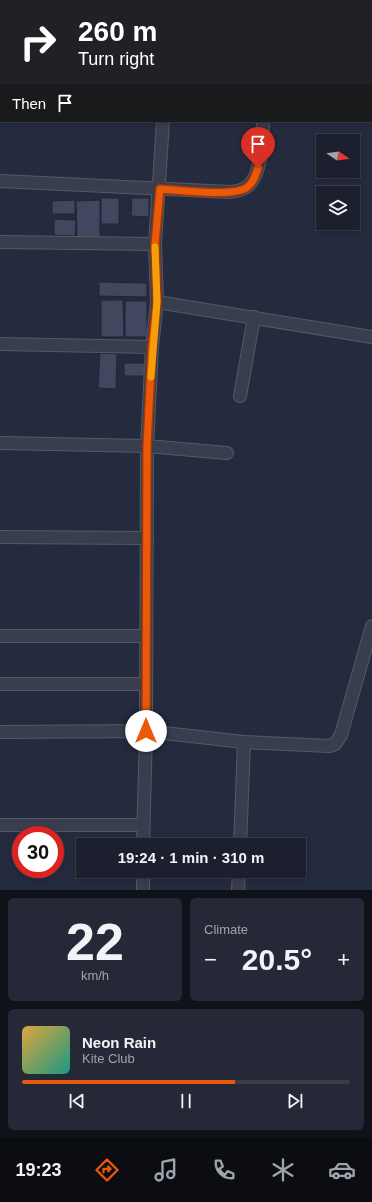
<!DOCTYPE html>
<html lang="en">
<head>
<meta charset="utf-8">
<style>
	body { margin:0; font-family:Arial,sans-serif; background:#252836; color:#f1f3f6; height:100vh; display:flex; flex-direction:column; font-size:15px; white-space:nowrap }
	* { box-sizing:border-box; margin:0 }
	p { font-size:13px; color:#a0a3aa }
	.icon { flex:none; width:22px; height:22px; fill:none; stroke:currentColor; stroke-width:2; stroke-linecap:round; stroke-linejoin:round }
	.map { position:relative; height:890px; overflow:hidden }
	.drawer { display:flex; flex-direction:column; gap:8px; padding:8px; background:#0f1219; flex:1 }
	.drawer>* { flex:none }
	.guide { position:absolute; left:0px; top:0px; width:372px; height:122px; box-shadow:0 2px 6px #0003,0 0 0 1px #3a3e4a; background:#202124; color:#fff; overflow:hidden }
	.needle { width:26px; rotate:103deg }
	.tools { position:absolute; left:316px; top:134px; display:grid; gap:8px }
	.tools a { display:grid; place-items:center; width:44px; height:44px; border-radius:0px; background:#1c202e; box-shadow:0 2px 6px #0003,0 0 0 1px #3a3e4a; font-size:20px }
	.speed { position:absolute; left:12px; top:826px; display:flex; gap:8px; font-size:20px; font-weight:700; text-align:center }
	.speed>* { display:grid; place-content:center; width:52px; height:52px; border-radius:50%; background:#1c202e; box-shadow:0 2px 6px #0003,0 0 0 1px #3a3e4a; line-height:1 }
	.speed .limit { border:6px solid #d22; background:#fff; color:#111 }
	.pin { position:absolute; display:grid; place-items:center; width:34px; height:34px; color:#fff; margin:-41px -17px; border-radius:50% 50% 50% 0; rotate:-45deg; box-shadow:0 0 4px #0007 }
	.pin .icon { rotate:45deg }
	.me { position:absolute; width:44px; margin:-22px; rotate:0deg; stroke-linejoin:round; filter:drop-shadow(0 0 3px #0008) }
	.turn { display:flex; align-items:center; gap:14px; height:84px; padding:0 12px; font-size:18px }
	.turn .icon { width:52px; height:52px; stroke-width:2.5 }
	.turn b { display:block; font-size:28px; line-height:34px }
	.then { display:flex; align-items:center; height:38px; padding:0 12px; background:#0003; gap:8px; font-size:15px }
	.big { font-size:30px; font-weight:700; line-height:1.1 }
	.drawer .widget { flex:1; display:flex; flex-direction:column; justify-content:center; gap:6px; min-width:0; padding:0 14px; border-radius:6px; background:#252836 }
	.drawer .dial { align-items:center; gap:0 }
	.dial b { font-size:52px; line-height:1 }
	.song { display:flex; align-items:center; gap:12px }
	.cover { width:48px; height:48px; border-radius:6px; background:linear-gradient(135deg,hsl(40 70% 55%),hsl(170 70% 35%)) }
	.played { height:4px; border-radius:2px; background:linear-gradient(90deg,#ea580c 65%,#3a3e4a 65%) }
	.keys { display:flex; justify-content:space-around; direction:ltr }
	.heat { display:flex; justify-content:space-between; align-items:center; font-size:22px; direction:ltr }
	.drawer .tiles { flex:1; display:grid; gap:8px; grid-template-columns:1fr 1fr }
	.widget:last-child { grid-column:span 2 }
	.trip { position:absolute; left:76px; top:838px; width:230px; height:40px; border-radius:0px; background:#1c202e; box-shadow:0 2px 6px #0003,0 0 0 1px #3a3e4a; font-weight:700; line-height:40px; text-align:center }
	.dock { display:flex; height:64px; justify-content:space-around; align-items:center; background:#0b0d12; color:#a0a3aa }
	.dock .icon { width:28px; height:28px }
	.dock .on { color:#ea580c }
	.dock b { font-size:18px; color:#f1f3f6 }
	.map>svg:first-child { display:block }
</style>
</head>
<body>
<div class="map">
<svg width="372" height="890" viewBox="0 0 372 890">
	<rect width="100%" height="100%" fill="#252b3e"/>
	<g fill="#41475e" stroke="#202535">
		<rect x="101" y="198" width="18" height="26"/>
		<polygon points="132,198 149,198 149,217 131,216"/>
		<polygon points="75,200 75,214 52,214 52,201"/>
		<polygon points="100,200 100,237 77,237 76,201"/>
		<polygon points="54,219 76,220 75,236 54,235"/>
		<polygon points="99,282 147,283 147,297 99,296"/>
		<polygon points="101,300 123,300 124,337 101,337"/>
		<rect x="125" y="301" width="22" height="36"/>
		<polygon points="100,353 117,354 116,389 98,388"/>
		<polygon points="124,363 147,363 146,376 124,376"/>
	</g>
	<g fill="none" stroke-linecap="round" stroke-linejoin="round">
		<g stroke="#545969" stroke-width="14">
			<g id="street">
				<polyline points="73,1 73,0"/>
				<polyline points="170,1 170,0"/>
				<polyline points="267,1 267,0"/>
				<polyline points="163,121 155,244 157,302 152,347 147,446 146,731 244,742 329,746 335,744 341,735 372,626"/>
				<path d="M0,181l230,11c5,-1 11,-1 15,-4 17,-9 18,-50 18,-67"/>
				<polyline points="0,242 155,244"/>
				<polyline points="157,302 372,337"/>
				<polyline points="0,344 152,347"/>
				<polyline points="240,396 254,317"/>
				<polyline points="0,443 147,446 227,453"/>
				<polyline points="0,537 147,538"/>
				<polyline points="0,636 146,636"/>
				<polyline points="0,684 146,684"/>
				<polyline points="0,732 146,731 143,845"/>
				<polyline points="0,825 143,825"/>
				<polyline points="240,845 244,742"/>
				<polyline points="143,871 143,890"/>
				<polyline points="238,890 239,871"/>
			</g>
		</g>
		<use href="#street" stroke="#393e4e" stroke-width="12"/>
	</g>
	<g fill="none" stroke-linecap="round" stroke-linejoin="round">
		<g stroke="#983908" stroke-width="10">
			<path id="route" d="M146,731l1,-285 5,-99 5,-45 -2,-58 5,-55c18,1 71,8 86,-1 7,-4 9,-12 12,-20"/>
		</g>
		<use href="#route" stroke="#ea580c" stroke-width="7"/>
		<polyline stroke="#f59e0b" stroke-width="7" points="151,377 157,302 155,247"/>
	</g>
</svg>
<div class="tools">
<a><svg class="needle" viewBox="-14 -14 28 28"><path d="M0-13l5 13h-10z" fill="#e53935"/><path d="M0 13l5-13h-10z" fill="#a0a3aa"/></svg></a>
<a><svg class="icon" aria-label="layers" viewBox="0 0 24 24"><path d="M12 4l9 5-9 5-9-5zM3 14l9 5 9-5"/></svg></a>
</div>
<div class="speed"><div class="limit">30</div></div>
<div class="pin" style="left:258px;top:168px;background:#d93025"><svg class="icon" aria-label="arrive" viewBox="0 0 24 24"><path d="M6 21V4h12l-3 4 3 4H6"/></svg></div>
<svg class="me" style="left:146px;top:731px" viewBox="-20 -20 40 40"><circle r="19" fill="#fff"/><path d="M0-13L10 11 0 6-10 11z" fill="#ea580c"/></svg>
<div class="trip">19:24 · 1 min · 310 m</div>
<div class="guide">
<div class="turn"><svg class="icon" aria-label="right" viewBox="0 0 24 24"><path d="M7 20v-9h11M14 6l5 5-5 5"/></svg><div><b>260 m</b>Turn right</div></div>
<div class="then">Then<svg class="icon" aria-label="arrive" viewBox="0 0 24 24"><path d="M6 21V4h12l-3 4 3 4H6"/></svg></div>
</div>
</div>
<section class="drawer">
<div class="tiles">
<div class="widget dial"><b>22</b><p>km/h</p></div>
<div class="widget"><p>Climate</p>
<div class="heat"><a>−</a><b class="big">20.5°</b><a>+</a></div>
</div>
<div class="widget">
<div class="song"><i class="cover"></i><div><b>Neon Rain</b><p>Kite Club</p></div></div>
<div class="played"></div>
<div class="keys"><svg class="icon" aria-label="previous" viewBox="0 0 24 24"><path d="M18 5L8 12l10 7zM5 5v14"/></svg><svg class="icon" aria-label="pause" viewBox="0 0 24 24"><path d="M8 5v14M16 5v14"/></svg><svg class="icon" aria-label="next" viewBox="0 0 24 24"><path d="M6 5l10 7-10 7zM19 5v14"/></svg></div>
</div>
</div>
</section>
<nav class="dock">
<b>19:23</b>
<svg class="icon on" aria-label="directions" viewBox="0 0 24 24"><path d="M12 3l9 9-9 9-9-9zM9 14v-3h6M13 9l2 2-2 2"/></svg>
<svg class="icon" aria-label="music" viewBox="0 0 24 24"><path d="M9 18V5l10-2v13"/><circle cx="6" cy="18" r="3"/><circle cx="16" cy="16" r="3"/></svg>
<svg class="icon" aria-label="phone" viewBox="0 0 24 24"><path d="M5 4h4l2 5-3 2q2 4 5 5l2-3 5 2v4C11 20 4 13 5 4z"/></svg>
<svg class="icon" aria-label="climate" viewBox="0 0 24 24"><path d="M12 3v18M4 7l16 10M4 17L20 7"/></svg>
<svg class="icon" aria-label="car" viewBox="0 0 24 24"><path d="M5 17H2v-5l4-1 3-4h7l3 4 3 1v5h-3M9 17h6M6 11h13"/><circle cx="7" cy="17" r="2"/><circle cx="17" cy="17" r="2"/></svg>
</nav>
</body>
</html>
